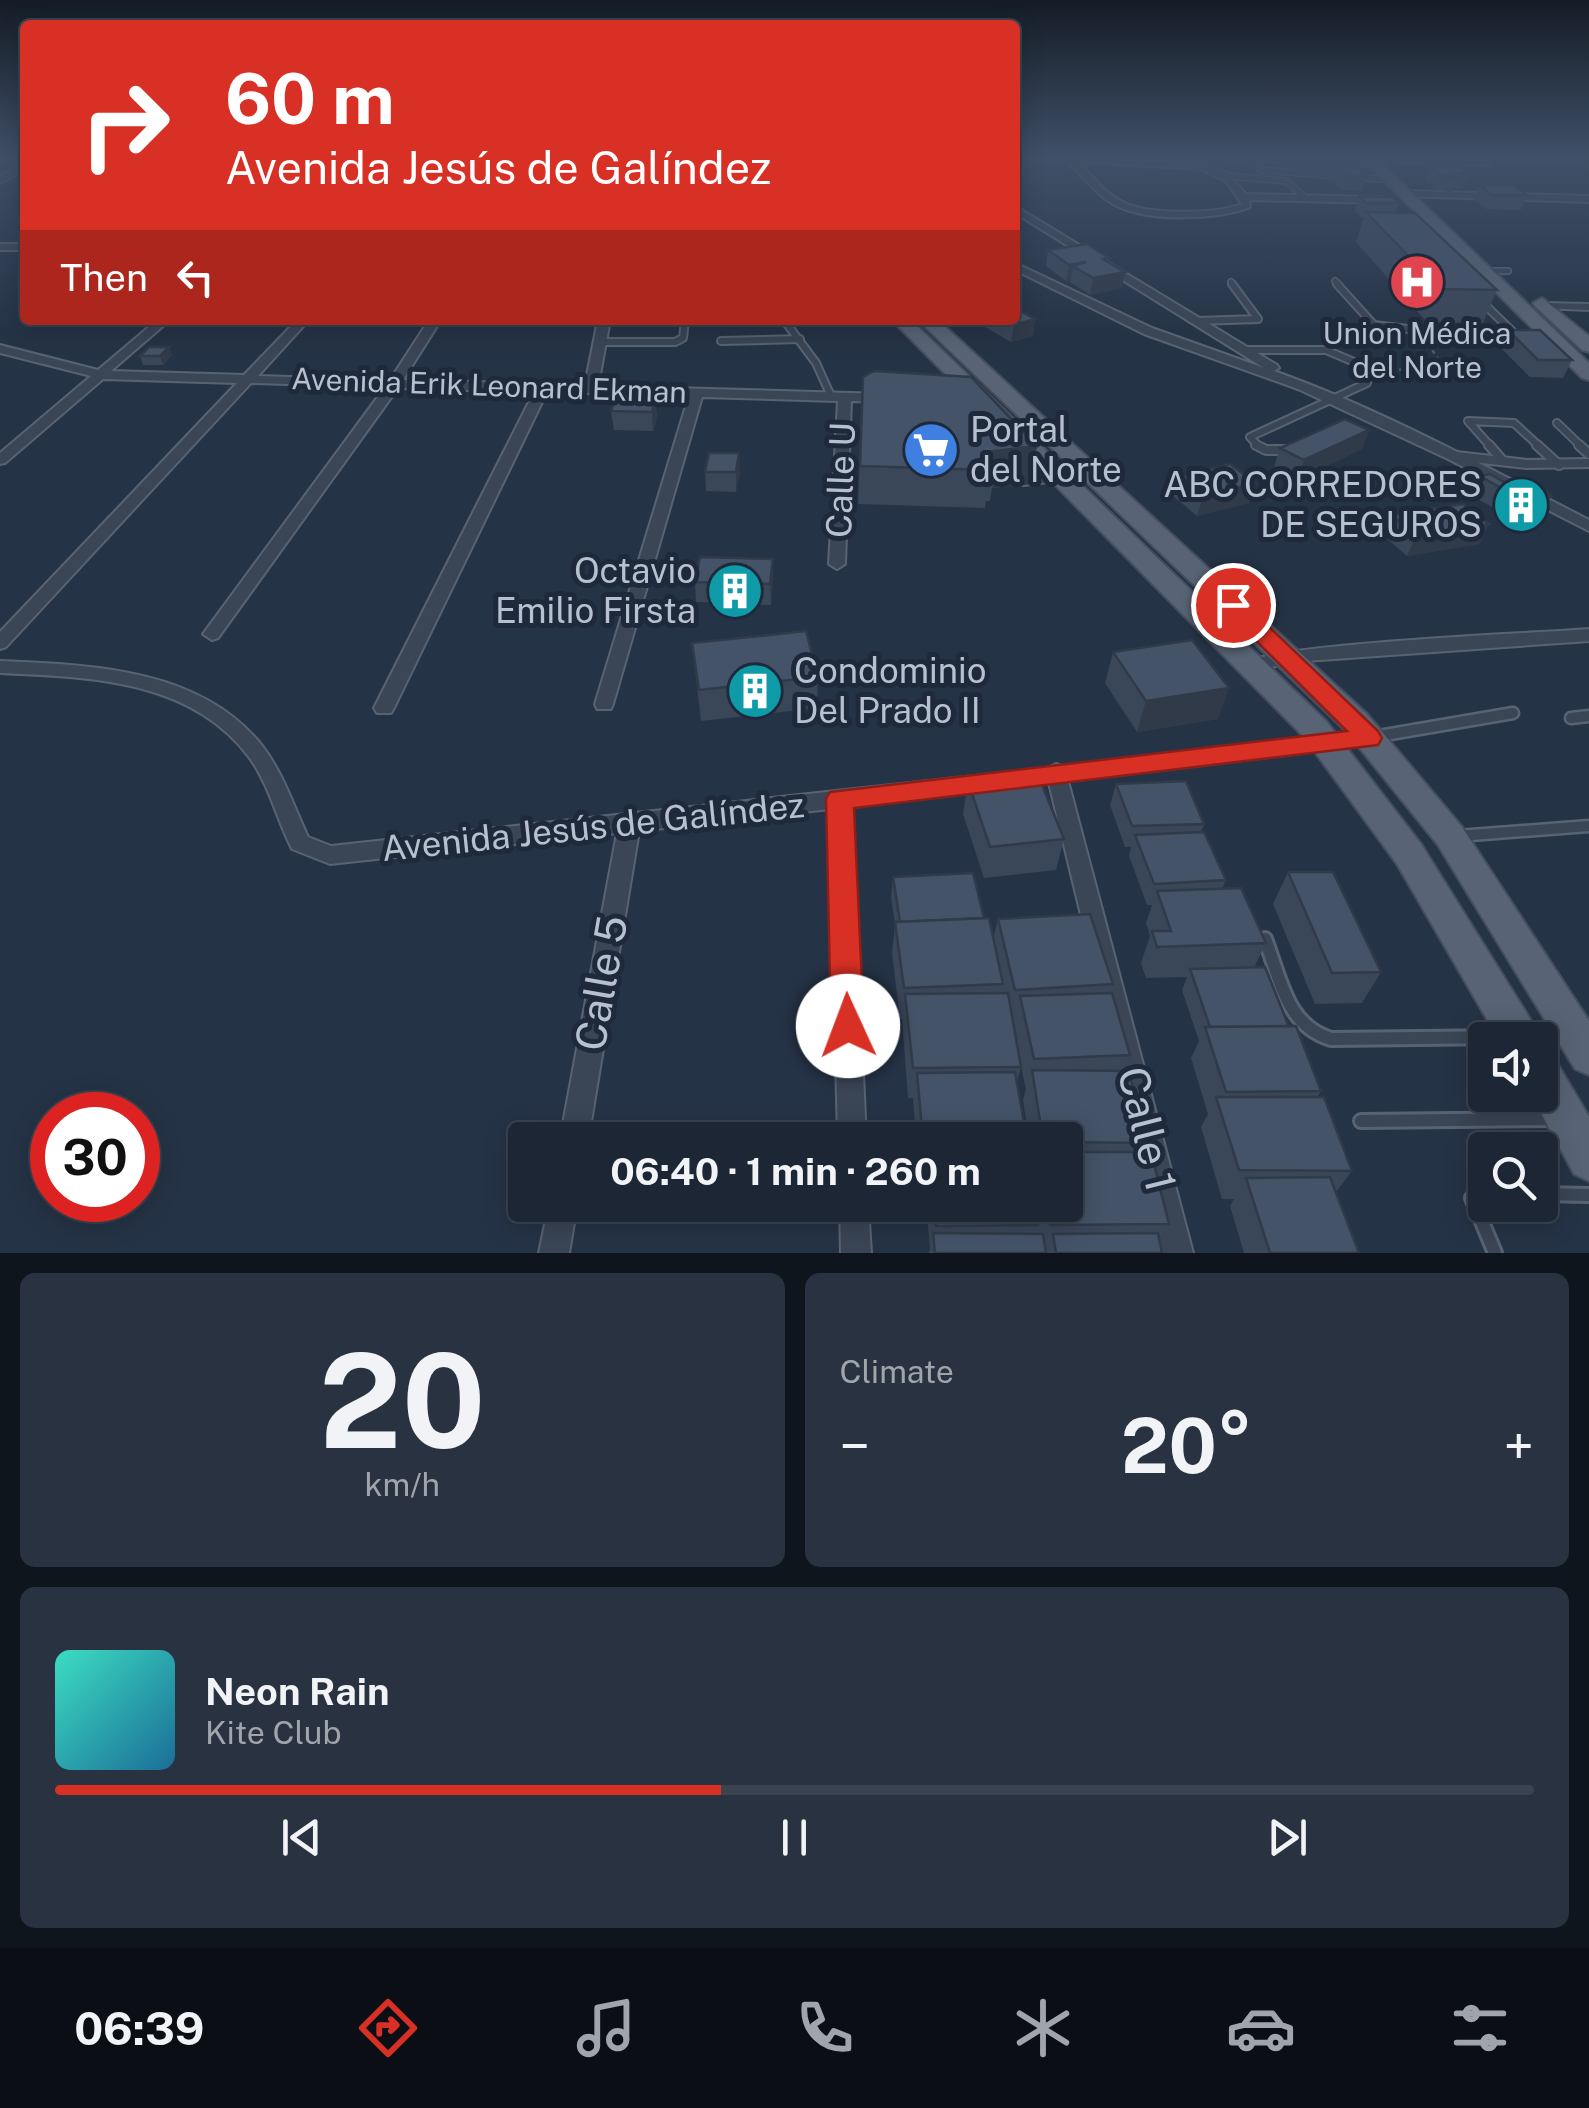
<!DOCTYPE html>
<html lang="en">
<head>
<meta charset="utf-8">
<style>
	body { margin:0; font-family:"Public Sans",sans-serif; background:#293240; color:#f1f3f6; height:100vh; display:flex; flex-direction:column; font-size:38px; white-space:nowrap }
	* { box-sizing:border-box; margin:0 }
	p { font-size:32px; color:#a0a5ac }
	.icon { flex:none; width:55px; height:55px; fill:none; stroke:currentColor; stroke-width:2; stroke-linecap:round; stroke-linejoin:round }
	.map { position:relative; height:1253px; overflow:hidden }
	.side { display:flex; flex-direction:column; gap:20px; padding:20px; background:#0f151d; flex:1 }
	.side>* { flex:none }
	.banner { position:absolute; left:20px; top:20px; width:1000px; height:305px; border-radius:10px; box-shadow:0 5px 25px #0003,0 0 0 2px #3a434f; background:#d93025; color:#fff; overflow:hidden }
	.tools { position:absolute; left:1468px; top:1022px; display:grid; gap:20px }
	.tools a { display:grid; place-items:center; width:90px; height:90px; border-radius:10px; background:#1c2634; box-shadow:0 5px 25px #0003,0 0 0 2px #3a434f; font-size:50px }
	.speed { position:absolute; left:30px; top:1092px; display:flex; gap:20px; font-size:50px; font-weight:700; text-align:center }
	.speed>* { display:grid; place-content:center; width:130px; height:130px; border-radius:50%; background:#1c2634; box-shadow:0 5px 25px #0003,0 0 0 2px #3a434f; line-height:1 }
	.speed .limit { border:15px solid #d22; background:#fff; color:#111 }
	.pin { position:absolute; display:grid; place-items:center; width:85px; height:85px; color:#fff; margin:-42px; border:5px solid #fff; border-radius:50%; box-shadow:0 2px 10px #0007 }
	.me { position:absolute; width:110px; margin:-55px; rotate:358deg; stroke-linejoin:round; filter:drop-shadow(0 0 8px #0008) }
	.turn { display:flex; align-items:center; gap:35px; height:210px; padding:0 40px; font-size:45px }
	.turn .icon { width:130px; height:130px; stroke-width:2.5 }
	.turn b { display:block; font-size:70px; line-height:85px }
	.then { display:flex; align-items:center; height:95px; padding:0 40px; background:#0003; gap:20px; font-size:38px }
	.big { font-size:75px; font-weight:700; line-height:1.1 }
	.side .widget { flex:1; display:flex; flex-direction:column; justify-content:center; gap:15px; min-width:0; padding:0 35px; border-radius:15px; background:#293240 }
	.side .dial { align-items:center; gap:0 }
	.dial b { font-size:130px; line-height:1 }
	.song { display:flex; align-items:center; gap:30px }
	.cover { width:120px; height:120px; border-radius:15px; background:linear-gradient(135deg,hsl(170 70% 55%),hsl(200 70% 35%)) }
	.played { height:10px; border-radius:5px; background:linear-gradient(90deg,#d93025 45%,#3a434f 45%) }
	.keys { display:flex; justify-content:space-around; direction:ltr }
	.heat { display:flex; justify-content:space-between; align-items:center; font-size:55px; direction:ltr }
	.side .tiles { flex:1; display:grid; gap:20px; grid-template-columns:1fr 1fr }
	.widget:last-child { grid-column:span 2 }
	.trip { position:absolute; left:508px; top:1122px; width:575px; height:100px; border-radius:10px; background:#1c2634; box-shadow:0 5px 25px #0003,0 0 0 2px #3a434f; font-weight:700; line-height:100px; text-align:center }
	.tabs { display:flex; height:160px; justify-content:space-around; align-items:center; background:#0b0f15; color:#a0a5ac }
	.tabs .icon { width:70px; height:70px }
	.tabs .active { color:#d93025 }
	.tabs b { font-size:45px; color:#f1f3f6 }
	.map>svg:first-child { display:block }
</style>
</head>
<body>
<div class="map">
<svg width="1589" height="1253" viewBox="0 0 1589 1253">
	<rect width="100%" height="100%" fill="#253346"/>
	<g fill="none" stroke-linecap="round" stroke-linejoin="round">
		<g stroke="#586372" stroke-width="8">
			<g id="service-far4">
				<polyline points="1260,159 1252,161 1261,170 1339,176"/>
				<polyline points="1263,159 1291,160"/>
				<polyline points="1396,160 1488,163"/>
				<polyline points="1321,162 1375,165"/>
				<polyline points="1227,176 1286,181 1306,198"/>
				<polyline points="1354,177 1391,180"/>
				<polyline points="1486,271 1508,271"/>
				<polyline points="1335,281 1340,286"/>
				<polyline points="1231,282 1234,286"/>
			</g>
		</g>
		<g stroke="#586372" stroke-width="10">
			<g id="service-far3">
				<polyline points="1337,284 1374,325 1425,331 1513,332 1481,301"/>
				<polyline points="784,320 816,363 831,396"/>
				<polyline points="1197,321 1258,319 1232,284"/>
				<polyline points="721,341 800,339"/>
				<polyline points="600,342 675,342 683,338 685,320"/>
				<polyline points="1245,350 1326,350 1368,368 1367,383 1250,437 1259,447"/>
				<polyline points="1557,423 1582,447"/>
				<polyline points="1491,447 1468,421 1514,423 1540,447"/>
			</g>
		</g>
		<g stroke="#586372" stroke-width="12">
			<g id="service-far2">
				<polyline points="1256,445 1266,450 1288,450"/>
				<polyline points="1489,445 1502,460"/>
				<polyline points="1537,445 1559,465"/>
				<polyline points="1579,445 1589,454"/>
				<polyline points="1456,456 1527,464 1589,463"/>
				<polyline points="1023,481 1057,477"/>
			</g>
		</g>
		<g stroke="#586372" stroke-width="15">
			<g id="service-far1">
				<polyline points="1571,718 1589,716"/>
				<polyline points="1373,737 1513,713"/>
				<polyline points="1458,836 1589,826"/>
			</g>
		</g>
		<g stroke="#586372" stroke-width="18">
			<g id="service">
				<path d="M1265,939c16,41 21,86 66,100l176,-2"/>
				<polyline points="1361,1121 1556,1119"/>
				<polyline points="1485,1193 1472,1198 1495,1253"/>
				<polyline points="1540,1194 1589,1195"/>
			</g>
		</g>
		<g stroke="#586372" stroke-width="4">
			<g id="minor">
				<path d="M1064,159l138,4 25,10 19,21 137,3 5,3 -5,3 -134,-3 1,7c-31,13 -103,15 -133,-1 -21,-10 -35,-33 -53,-47zM1078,162l123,7 25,12 16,23c-26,10 -91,11 -117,-1 -19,-8 -33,-27 -47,-41z"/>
				<polygon points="25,163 25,170 0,183 0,176"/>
				<polygon points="1406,191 1589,196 1589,202 1403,196 1401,194"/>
				<path d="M1015,206l262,159 2,3 -5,3c109,39 212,96 315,149v11l-141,-72 -150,-70 -154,-55 -129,-64v-7l137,65 112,40 -249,-155z"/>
				<rect x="0" y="244" width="25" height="6"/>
				<polygon points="1545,303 1589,304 1589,310 1541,308 1539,306"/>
				<polygon points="157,320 170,320 111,371 244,375 297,320 309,320 258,376 390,380 429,320 441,320 403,380 585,385 598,320 610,320 598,386 886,394 893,398 886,402 851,401 845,564 837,569 829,564 838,401 702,397 613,704 611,709 597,709 595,704 689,396 547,392 394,708 391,713 377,713 374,708 534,392 398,388 218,638 212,640 203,634 206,630 385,387 251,383 6,647 0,649 0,632 237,383 103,379 5,463 0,464 0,453 91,376 0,353 0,345 98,370"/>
				<path d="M1589,629v12l-283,20 -53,9 -9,-6c20,-20 297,-31 345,-35z"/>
				<path d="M0,661c91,4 202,7 263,86 20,26 31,60 45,90l23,9 717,-78 8,-4 6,2 307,-35 7,2 3,5 -3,5 -7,2 -301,36 125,472h-30l-114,-470 -198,24 15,333h-28l-8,-331 -191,22 -51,309h-28l57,-307 -287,31 -38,-15c-15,-29 -23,-65 -43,-92 -58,-78 -161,-80 -249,-84z"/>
				<polygon points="549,1205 577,1205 569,1253 539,1253"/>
				<polygon points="840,1205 868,1205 871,1253 841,1253"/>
			</g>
		</g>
		<g stroke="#434e5e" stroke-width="4">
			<g id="primary">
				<polygon points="1362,159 1377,159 1589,363 1589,380 1582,378"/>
				<polygon points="1542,298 1589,336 1589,352 1582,350 1536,307 1533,303"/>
				<polygon points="892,320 911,320 1326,721 1421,844 1535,1027 1541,1040 1540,1042 1499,1040 1397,864 1304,737"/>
				<polygon points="918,320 938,320 1367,714 1462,827 1589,1021 1589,1075 1575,1069 1438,845 1345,730"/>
				<polygon points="1540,1052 1554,1058 1589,1117 1589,1181 1574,1174 1531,1095 1540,1095"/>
			</g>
		</g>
		<polyline stroke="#466062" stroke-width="2.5" stroke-dasharray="4 4" stroke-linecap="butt" points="1383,369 1442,371 1444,368 1429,345"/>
		<use href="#service-far4" stroke="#3a4555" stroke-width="5"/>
		<use href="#service-far3" stroke="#3a4555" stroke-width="6"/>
		<use href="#service-far2" stroke="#3a4555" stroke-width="8"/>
		<use href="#service-far1" stroke="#3a4555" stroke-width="10"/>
		<use href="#service" stroke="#3a4555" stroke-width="12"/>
		<use href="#minor" fill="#3a4555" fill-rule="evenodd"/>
		<use href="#primary" fill="#586475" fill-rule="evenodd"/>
	</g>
	<g fill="#3a4759">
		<polygon points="1279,159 1330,159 1326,172 1282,169"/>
		<polygon points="1423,159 1450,159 1456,166 1467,174 1462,188 1454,188 1452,193 1435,189 1425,180 1429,169 1421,162"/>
		<polygon points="1334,164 1367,176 1362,191 1342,190 1330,178"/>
		<polygon points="1480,185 1527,195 1521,210 1486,209 1474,199"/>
		<polygon points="1360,196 1399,203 1396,212 1497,290 1483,323 1427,322 1356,242 1364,217 1361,217 1355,211"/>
		<polygon points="1048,250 1108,262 1122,288 1090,295 1070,282 1071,280 1066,281 1046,266"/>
		<polygon points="1035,319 1033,336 1011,342 985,327 986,324 977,320"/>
		<polygon points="312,320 368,320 364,325 314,324"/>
		<polygon points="1508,330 1572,360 1563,378 1530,377 1500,347"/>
		<polygon points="169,347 172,355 163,365 143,365 140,356"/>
		<polygon points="863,377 1037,446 1031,484 992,488 990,501 986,501 985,508 858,504"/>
		<polygon points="650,399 655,399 657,418 653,431 614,430 611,411"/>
		<polygon points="1369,430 1362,449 1297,480 1274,467 1280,448"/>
		<polygon points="705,472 740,472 736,492 706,491"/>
		<polygon points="1480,476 1516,489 1551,496 1541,515 1516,521 1471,495"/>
		<polygon points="1178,477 1255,483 1249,503 1197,516 1173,496"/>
		<polygon points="1392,515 1480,544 1407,556 1383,535"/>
		<polygon points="773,559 773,580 771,605 696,602 695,582"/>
		<polygon points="692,643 818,677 817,708 701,721"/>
		<polygon points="1113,652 1218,719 1137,732 1105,683"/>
		<polygon points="968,782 1064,839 1056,870 984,878 963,814"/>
		<polygon points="1116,784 1204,824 1201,832 1226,880 1222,889 1266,943 1254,968 1289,1027 1321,1091 1317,1097 1352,1171 1336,1192 1359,1253 1244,1253 1230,1206 1234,1199 1222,1199 1201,1127 1208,1114 1191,1058 1199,1041 1182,990 1187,977 1146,978 1141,963 1150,936 1146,923 1152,905 1147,905 1129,856 1131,847 1125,847 1110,805"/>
		<polygon points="1288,872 1381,972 1362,1003 1315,1004 1273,904"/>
		<polygon points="893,877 984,918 993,939 998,919 1113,984 1110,993 1130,1055 1124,1071 1145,1143 1142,1152 1169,1224 1160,1242 1162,1253 929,1253 930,1248 926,1205 1065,1205 1065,1140 1029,1140 1023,1100 1026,1089 1021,1067 1017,1082 1027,1140 916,1140 913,1098 908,1098 902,1019 900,1019 892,953 895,924 891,898"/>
	</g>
	<g fill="#303a49">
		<polygon points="1086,262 1073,266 1071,280 1066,281 1069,265"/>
		<polygon points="1125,272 1122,288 1090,295 1093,278"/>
		<polygon points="1035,319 1033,336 1011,342 1014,325"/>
		<polygon points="169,347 172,355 163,365 160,356"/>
		<polygon points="655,399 657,418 653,431 652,412"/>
		<polygon points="1369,430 1362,449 1297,480 1304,460"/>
		<polygon points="1037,446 1031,484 992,488 996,463 986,452"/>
		<polygon points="739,453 740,472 736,492 736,472"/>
		<polygon points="1255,483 1249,503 1197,516 1203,497"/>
		<polygon points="1551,496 1541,515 1516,521 1526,502"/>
		<polygon points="1489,524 1480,544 1407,556 1416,536"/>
		<polygon points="773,559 773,580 771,605 770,584"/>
		<polygon points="1229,688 1218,719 1137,732 1146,701"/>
	</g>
	<g fill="#445368" stroke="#303a49" stroke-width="2.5">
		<polygon points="1428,159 1450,159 1456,166 1435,166"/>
		<polygon points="1334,164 1357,166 1367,176 1347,176"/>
		<polygon points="1430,166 1459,166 1467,174 1451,173 1457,179 1440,175"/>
		<polygon points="1480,185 1514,186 1527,195 1492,195"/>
		<polygon points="1360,196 1392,197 1399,203 1366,203"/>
		<polygon points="1366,212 1415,213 1497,290 1440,289"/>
		<polygon points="1087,244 1109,258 1103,259 1125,272 1093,278 1073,266 1086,262 1069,265 1048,250"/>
		<polygon points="1015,308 1035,319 1014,325 1005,320 1015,320"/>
		<polygon points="1508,330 1540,330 1572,360 1538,360"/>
		<polygon points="149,347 169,347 160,356 140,356"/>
		<polygon points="874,371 971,377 1037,446 986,452 996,463 987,463 990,470 860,466 863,377"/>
		<polygon points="620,387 649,387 645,399 655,399 652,412 611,411"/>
		<polygon points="1345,419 1369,430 1304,460 1280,448"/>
		<polygon points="709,453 739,453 736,472 705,472"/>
		<polygon points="1230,464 1255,483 1203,497 1178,477"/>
		<polygon points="1490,474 1516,489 1533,482 1551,496 1526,502 1480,476"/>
		<polygon points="1463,504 1489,524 1416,536 1392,515"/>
		<polygon points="700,557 773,559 770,584 695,582"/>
		<polygon points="806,631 818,677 699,690 692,643"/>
		<polygon points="1192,640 1229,688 1146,701 1113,652"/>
		<polygon points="1038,775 1064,839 990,847 968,782"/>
		<polygon points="1186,781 1204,824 1132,826 1116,784"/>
		<polygon points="1204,832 1226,880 1154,884 1135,835"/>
		<polygon points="1288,872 1333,872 1381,972 1332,973"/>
		<polygon points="973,873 984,918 900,922 893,877"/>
		<polygon points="1241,888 1266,943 1157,947 1152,931 1171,931 1157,891"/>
		<polygon points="1090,914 1113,984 1015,990 998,919"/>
		<polygon points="989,918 1003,984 904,988 895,922"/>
		<polygon points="1265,967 1289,1027 1210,1027 1190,969"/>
		<polygon points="1008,993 1021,1067 913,1068 905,994"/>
		<polygon points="1112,993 1130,1055 1034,1059 1020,996"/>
		<polygon points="1296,1026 1321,1091 1226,1092 1205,1027"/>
		<polygon points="1032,1070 1129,1071 1145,1143 1065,1142 1065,1140 1043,1140"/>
		<polygon points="1015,1072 1027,1139 923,1140 917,1073"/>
		<polygon points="1216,1097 1324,1097 1352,1171 1239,1170"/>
		<polygon points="1065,1152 1151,1152 1169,1224 1050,1225 1046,1205 1065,1205"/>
		<polygon points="1330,1177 1359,1253 1270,1253 1246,1178"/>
		<polygon points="934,1205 1034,1205 1038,1225 936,1226"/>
		<polygon points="933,1233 1043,1234 1046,1253 935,1253"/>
		<polygon points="1158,1233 1162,1253 1056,1253 1053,1234"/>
	</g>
	<linearGradient id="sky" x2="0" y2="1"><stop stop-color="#141c26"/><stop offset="0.47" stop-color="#405068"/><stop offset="1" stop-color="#405068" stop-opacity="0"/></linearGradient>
	<rect width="1589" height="335" fill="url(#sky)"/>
	<polygon fill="#d93025" stroke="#8d1f18" stroke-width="2.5" points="1233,598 1241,600 1378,731 1382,738 1378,745 854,808 864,1026 859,1037 848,1041 836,1037 831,1026 826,799 830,792 1347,731 1225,610 1222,605"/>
	<defs>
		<g id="hospital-disc" transform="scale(2.875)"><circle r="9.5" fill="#e0444e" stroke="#1e2a3b"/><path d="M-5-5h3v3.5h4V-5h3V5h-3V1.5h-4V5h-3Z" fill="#fff"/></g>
		<g id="supermarket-disc" transform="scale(2.875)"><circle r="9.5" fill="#3f7fe0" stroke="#1e2a3b"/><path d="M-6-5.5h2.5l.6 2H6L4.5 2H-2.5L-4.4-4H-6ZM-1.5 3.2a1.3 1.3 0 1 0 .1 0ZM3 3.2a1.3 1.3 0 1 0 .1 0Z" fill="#fff"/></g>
		<g id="building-disc" transform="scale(2.875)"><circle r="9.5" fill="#0f9aa8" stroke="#1e2a3b"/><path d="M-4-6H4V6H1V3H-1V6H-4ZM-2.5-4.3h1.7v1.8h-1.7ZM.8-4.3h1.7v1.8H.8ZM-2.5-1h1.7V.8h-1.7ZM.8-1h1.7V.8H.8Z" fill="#fff"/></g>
	</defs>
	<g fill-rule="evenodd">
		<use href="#hospital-disc" x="1417" y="282"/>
		<use href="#supermarket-disc" x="931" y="450"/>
		<use href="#building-disc" x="1521" y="505"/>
		<use href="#building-disc" x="735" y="591"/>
		<use href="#building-disc" x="755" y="691"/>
	</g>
	<g text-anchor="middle" stroke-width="10" stroke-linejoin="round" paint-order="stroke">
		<g font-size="30" fill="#b7c0ce" stroke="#1e2a3b">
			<text x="1417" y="344">Union Médica<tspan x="1417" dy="34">del Norte</tspan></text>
		</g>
		<g font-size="30" fill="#b7c0ce" stroke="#1e2a3b">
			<text transform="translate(489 386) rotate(2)" y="10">Avenida Erik Leonard Ekman</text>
		</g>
		<g font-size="35" fill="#b7c0ce" stroke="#1e2a3b" text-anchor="start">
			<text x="970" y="442">Portal<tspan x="970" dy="40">del Norte</tspan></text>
			<text x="1482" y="497" text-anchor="end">ABC CORREDORES<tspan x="1482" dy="40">DE SEGUROS</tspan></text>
			<text x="696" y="583" text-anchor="end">Octavio<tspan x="696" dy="40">Emilio Firsta</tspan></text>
			<text x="794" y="683">Condominio<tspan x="794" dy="40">Del Prado II</tspan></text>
		</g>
		<g font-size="35" fill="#b7c0ce" stroke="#1e2a3b">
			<text transform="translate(841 480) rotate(-88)" y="12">Calle U</text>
			<text transform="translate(593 827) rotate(-6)" y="12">Avenida Jesús de Galíndez</text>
		</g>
		<g font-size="42" fill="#b7c0ce" stroke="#1e2a3b">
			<text transform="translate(601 983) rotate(-80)" y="15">Calle 5</text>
			<text transform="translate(1147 1129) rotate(76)" y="15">Calle 1</text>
		</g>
	</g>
</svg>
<div class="tools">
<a><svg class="icon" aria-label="sound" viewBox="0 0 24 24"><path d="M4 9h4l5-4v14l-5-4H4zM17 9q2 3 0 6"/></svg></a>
<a><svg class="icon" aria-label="search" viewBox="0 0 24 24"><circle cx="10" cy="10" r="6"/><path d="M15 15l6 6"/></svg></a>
</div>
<div class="speed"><div class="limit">30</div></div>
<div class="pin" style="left:1233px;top:605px;background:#d93025"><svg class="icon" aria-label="arrive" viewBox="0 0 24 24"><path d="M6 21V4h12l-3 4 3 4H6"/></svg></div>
<svg class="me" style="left:848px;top:1026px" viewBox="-20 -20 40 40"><circle r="19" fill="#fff"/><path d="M0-13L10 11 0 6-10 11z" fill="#d93025"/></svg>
<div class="trip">06:40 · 1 min · 260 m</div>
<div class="banner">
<div class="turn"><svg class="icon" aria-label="right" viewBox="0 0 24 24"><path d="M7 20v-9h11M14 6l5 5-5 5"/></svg><div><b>60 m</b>Avenida Jesús de Galíndez</div></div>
<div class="then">Then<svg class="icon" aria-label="left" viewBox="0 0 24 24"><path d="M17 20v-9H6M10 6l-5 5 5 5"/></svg></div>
</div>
</div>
<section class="side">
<div class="tiles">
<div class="widget dial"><b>20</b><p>km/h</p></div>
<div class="widget"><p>Climate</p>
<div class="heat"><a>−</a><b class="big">20°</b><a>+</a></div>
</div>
<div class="widget">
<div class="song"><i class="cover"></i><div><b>Neon Rain</b><p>Kite Club</p></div></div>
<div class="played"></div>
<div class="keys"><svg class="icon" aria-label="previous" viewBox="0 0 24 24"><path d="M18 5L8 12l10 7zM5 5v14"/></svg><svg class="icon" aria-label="pause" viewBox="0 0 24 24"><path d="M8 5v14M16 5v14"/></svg><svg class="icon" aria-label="next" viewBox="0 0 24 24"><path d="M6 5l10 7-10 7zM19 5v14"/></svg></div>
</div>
</div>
</section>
<nav class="tabs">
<b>06:39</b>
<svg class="icon active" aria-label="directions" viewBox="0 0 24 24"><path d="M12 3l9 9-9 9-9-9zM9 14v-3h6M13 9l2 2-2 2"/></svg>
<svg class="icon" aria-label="music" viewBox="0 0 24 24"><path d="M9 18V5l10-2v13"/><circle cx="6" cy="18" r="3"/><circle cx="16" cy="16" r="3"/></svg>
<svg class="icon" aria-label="phone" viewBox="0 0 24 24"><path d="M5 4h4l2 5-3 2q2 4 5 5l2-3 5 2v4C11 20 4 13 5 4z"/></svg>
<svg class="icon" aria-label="climate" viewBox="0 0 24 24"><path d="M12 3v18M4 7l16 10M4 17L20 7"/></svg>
<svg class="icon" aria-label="car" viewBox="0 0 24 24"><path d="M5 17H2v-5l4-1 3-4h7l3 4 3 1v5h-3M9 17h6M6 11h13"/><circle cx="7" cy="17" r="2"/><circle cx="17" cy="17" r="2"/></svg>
<svg class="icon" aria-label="filters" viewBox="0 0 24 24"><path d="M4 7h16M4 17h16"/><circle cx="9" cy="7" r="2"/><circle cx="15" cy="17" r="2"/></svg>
</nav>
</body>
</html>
